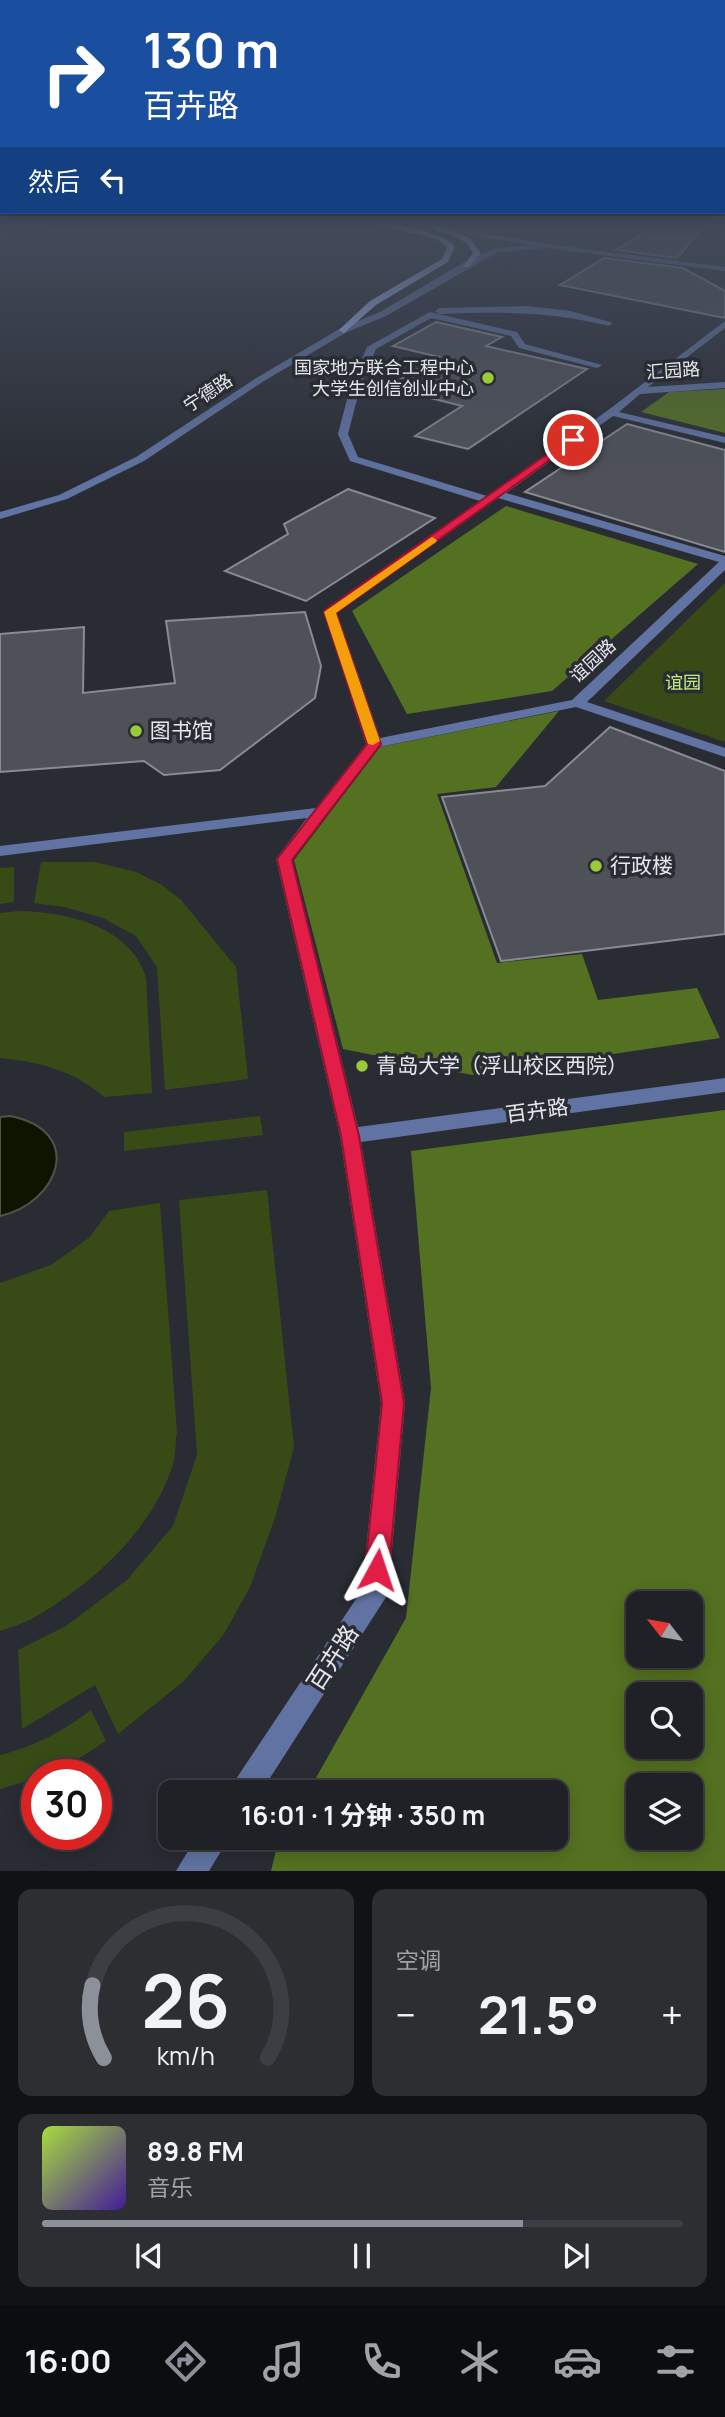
<!DOCTYPE html>
<html lang="zh">
<head>
<meta charset="utf-8">
<style>
	body { margin:0; font-family:Manrope,"Noto Sans SC",sans-serif; background:#2c2e32; color:#f1f3f6; height:100vh; display:flex; flex-direction:column; font-size:26px; white-space:nowrap }
	* { box-sizing:border-box; margin:0 }
	p { font-size:23px; color:#a1a3a7 }
	.icon { flex:none; width:38px; height:38px; fill:none; stroke:currentColor; stroke-width:2; stroke-linecap:round; stroke-linejoin:round }
	.map { position:relative; height:1871px; overflow:hidden }
	.details { display:flex; flex-direction:column; gap:18px; padding:18px; background:#111215; flex:1 }
	.details>* { flex:none }
	.banner { position:absolute; left:0px; top:0px; width:726px; height:214px; box-shadow:0 4px 18px #0003,0 0 0 2px #3c3e43; background:#1a4fa0; color:#fff; overflow:hidden }
	.needle { width:46px; rotate:301deg }
	.buttons { position:absolute; left:626px; top:1591px; display:grid; gap:14px }
	.buttons a { display:grid; place-items:center; width:77px; height:77px; border-radius:14px; background:#1f2126; box-shadow:0 4px 18px #0003,0 0 0 2px #3c3e43; font-size:35px }
	.speed { position:absolute; left:21px; top:1759px; display:flex; gap:14px; font-size:35px; font-weight:700; text-align:center }
	.speed>* { display:grid; place-content:center; width:91px; height:91px; border-radius:50%; background:#1f2126; box-shadow:0 4px 18px #0003,0 0 0 2px #3c3e43; line-height:1 }
	.speed .limit { border:10px solid #d22; background:#fff; color:#111 }
	.pin { position:absolute; display:grid; place-items:center; width:60px; height:60px; color:#fff; margin:-30px; border:4px solid #fff; border-radius:50%; box-shadow:0 2px 7px #0007 }
	.me { position:absolute; width:77px; margin:-38px; rotate:5deg; stroke-linejoin:round; filter:drop-shadow(0 0 5px #0008) }
	.turn { display:flex; align-items:center; gap:24px; height:147px; padding:0 28px; font-size:32px }
	.turn .icon { width:91px; height:91px; stroke-width:2.5 }
	.turn b { display:block; font-size:49px; line-height:60px }
	.then { display:flex; align-items:center; height:66px; padding:0 28px; background:#0003; gap:14px; font-size:26px }
	.big { font-size:52px; font-weight:700; line-height:1.1 }
	.details .widget { flex:1; display:flex; flex-direction:column; justify-content:center; gap:10px; min-width:0; padding:0 24px; border-radius:14px; background:#2c2e32 }
	.details .dial { align-items:center; gap:0 }
	.dial svg { height:182px; overflow:visible; fill:none; stroke:#3c3e43; stroke-width:7; stroke-linecap:round; text-anchor:middle }
	.dial text { fill:#f1f3f6; stroke:none }
	.song { display:flex; align-items:center; gap:21px }
	.cover { width:84px; height:84px; border-radius:10px; background:linear-gradient(135deg,hsl(80 70% 55%),hsl(260 70% 35%)) }
	.played { height:7px; border-radius:4px; background:linear-gradient(90deg,#8c9099 75%,#3c3e43 75%) }
	.keys { display:flex; justify-content:space-around; direction:ltr }
	.heat { display:flex; justify-content:space-between; align-items:center; font-size:38px; direction:ltr }
	.details .tiles { flex:1; display:grid; gap:18px; grid-template-columns:1fr 1fr }
	.widget:last-child { grid-column:span 2 }
	.trip { position:absolute; left:158px; top:1780px; width:410px; height:70px; border-radius:14px; background:#1f2126; box-shadow:0 4px 18px #0003,0 0 0 2px #3c3e43; font-weight:700; line-height:70px; text-align:center }
	.tabs { display:flex; height:112px; justify-content:space-around; align-items:center; background:#0c0d0f; color:#a1a3a7 }
	.tabs .icon { width:49px; height:49px }
	.tabs .on { color:#8c9099 }
	.tabs b { font-size:32px; color:#f1f3f6 }
	.map>svg:first-child { display:block }
</style>
</head>
<body>
<div class="map">
<svg width="725" height="1871" viewBox="0 0 725 1871">
	<rect width="100%" height="100%" fill="#292c33"/>
	<g fill="#384b17">
		<polygon points="725,583 725,742 604,701"/>
		<polygon points="41,862 95,862 136,872 162,885 181,900 236,967 248,1079 165,1090 157,967 136,936 103,918 64,907 34,903"/>
		<polygon points="14,867 14,902 0,904 0,868"/>
		<path d="M19,911c47,1 112,15 127,67l6,115 -48,4c-31,-27 -64,-35 -104,-39v-145z"/>
		<polygon points="260,1116 263,1135 124,1151 124,1132"/>
		<polygon points="267,1190 294,1447 275,1518 250,1587 224,1634 184,1681 118,1734 95,1685 22,1729 18,1650 66,1626 127,1580 173,1526 197,1455 179,1200"/>
		<path d="M160,1203l17,229c-2,10 -1,22 -4,32 -20,66 -81,120 -138,153 -10,6 -24,10 -35,14v-348l51,-18 39,-28 19,-26z"/>
		<path d="M91,1710l15,31c-20,12 -45,33 -69,33v4l-37,11v-34c35,-9 62,-23 91,-45z"/>
	</g>
	<g fill="#547121" fill-rule="evenodd">
		<polygon points="0,223 77,223 78,233 0,225"/>
		<polygon points="725,389 725,433 641,412 669,392"/>
		<polygon points="506,506 698,564 552,691 407,714 352,611"/>
		<polygon points="559,711 496,787 437,794 497,963 582,954 598,1000 697,988 720,1038 472,1075 343,1049 294,860 380,747"/>
		<path d="M725,1110v761h-454l5,-21 7,-12h272v-46h-247l98,-174 25,-230 -20,-237zM691,1603v53h-52v-53zM691,1694v52h-52v-52zM691,1785v53h-52v-53z"/>
	</g>
	<path fill="#0d1501" stroke="#4e5448" stroke-width="2" d="M10,1116c76,15 49,87 -10,100v-99z"/>
	<g fill="#4e5158" stroke="#888b93" stroke-width="2">
		<polygon points="662,223 706,223 677,258 616,250"/>
		<polygon points="604,258 683,268 725,291 725,318 560,285"/>
		<polygon points="436,322 502,337 486,346 587,369 468,449 415,436 462,406 386,387 439,357 393,346"/>
		<polygon points="627,424 725,450 725,552 525,492"/>
		<polygon points="348,489 435,518 306,601 225,571 288,534 284,524"/>
		<polygon points="305,612 321,666 315,698 220,770 164,775 144,761 0,772 0,634 84,627 83,693 175,683 166,621"/>
		<polygon points="610,727 725,771 725,934 501,961 442,797 545,786"/>
	</g>
	<g fill="none" stroke-linecap="round" stroke-linejoin="round">
		<g fill="#6073a2" fill-rule="evenodd">
			<polygon points="408,223 423,223 547,244 725,267 725,271 547,248 498,252 386,316 347,332 264,381 144,461 67,499 0,519 0,512 59,495 136,457 258,377 341,328 380,312 471,258 496,248 528,245"/>
			<path d="M527,306l44,5 42,12 -4,3c-62,-15 -107,-14 -170,-12l-4,-3 4,-3z"/>
			<path d="M430,312l87,20 8,12 77,21 -5,3 -78,-20 -8,-12 -80,-18 -55,31 -15,35 -13,50 10,23 129,39 120,-85 118,-90v7l-77,59 77,-5v6l-85,6 -21,18 106,25v6l-112,-27 -107,77 219,63v14l-138,132 138,46v9l-149,-50 -197,40 -87,112 66,268 367,-49v14l-364,50 44,261 -17,191 -127,198h-32l5,-10 128,-192 19,-187 -41,-267 -64,-277 31,-41 -307,38v-10l316,-38 50,-64 -42,-132 156,-111 -130,-40 -12,-27 13,-50 16,-37zM498,498l221,64 -147,138 -192,38 -43,-125z"/>
			<polygon points="196,1838 229,1838 209,1871 176,1871"/>
		</g>
		<g fill="#a3bbf5" fill-rule="evenodd">
			<path d="M368,223c23,-1 71,7 87,23l-7,16 -72,43 -32,28 -5,-3 2,-2 29,-27 72,-42 5,-12 -10,-8z"/>
			<path d="M436,226l33,11 12,16 -12,14h-6l10,-14c-7,-16 -25,-19 -40,-23z"/>
		</g>
	</g>
	<linearGradient id="sky" x2="0" y2="1"><stop stop-color="#17181c"/><stop offset="0.46" stop-color="#434b5b"/><stop offset="1" stop-color="#434b5b" stop-opacity="0"/></linearGradient>
	<rect width="725" height="485" fill="url(#sky)"/>
	<polygon fill="#e11d48" stroke="#92132f" stroke-width="2" points="570,438 578,440 336,613 381,744 292,860 359,1136 404,1403 389,1570 386,1578 377,1582 369,1578 365,1570 382,1403 341,1136 277,859 367,744 324,612 325,610"/>
	<polygon fill="#f59e0b" points="432,537 437,540 436,542 336,613 380,741 373,745 368,744 324,612"/>
	<g fill="#98cb37" stroke="#292c33" stroke-width="2.5">
		<circle cx="488" cy="378" r="7"/>
		<circle cx="136" cy="731" r="7"/>
		<circle cx="596" cy="866" r="7"/>
		<circle cx="362" cy="1066" r="7"/>
	</g>
	<g text-anchor="middle" stroke-width="7" stroke-linejoin="round" paint-order="stroke">
		<g font-size="18" fill="#e5e7ec" stroke="#292c33" text-anchor="end">
			<text x="474" y="374">国家地方联合工程中心<tspan x="474" dy="21">大学生创信创业中心</tspan></text>
		</g>
		<g font-size="18" fill="#e5e7ec" stroke="#292c33">
			<text transform="translate(673 371) rotate(-4)" y="6">汇园路</text>
			<text transform="translate(208 393) rotate(-33)" y="6">宁德路</text>
			<text transform="translate(593 661) rotate(-43)" y="6">谊园路</text>
		</g>
		<g font-size="18" fill="#c0eb81" stroke="#292c33">
			<text x="683" y="689">谊园</text>
		</g>
		<g font-size="21" fill="#e5e7ec" stroke="#292c33" text-anchor="start">
			<text x="150" y="738">图书馆</text>
			<text x="610" y="873">行政楼</text>
			<text x="376" y="1073">青岛大学（浮山校区西院）</text>
		</g>
		<g font-size="21" fill="#e5e7ec" stroke="#292c33">
			<text transform="translate(537 1111) rotate(-8)" y="7">百卉路</text>
		</g>
		<g font-size="24" fill="#e5e7ec" stroke="#292c33">
			<text transform="translate(333 1658) rotate(-57)" y="8">百卉路</text>
		</g>
	</g>
</svg>
<div class="buttons">
<a><svg class="needle" viewBox="-14 -14 28 28"><path d="M0-13l5 13h-10z" fill="#e53935"/><path d="M0 13l5-13h-10z" fill="#a1a3a7"/></svg></a>
<a><svg class="icon" aria-label="search" viewBox="0 0 24 24"><circle cx="10" cy="10" r="6"/><path d="M15 15l6 6"/></svg></a>
<a><svg class="icon" aria-label="layers" viewBox="0 0 24 24"><path d="M12 4l9 5-9 5-9-5zM3 14l9 5 9-5"/></svg></a>
</div>
<div class="speed"><div class="limit">30</div></div>
<div class="pin" style="left:573px;top:440px;background:#d93025"><svg class="icon" aria-label="arrive" viewBox="0 0 24 24"><path d="M6 21V4h12l-3 4 3 4H6"/></svg></div>
<svg class="me" style="left:377px;top:1570px" viewBox="-20 -20 40 40"><path d="M0-17L14 15 0 8-14 15z" fill="#e11d48" stroke="#fff" stroke-width="4"/></svg>
<div class="trip">16:01 · 1 分钟 · 350 m</div>
<div class="banner">
<div class="turn"><svg class="icon" aria-label="right" viewBox="0 0 24 24"><path d="M7 20v-9h11M14 6l5 5-5 5"/></svg><div><b>130 m</b>百卉路</div></div>
<div class="then">然后<svg class="icon" aria-label="left" viewBox="0 0 24 24"><path d="M17 20v-9H6M10 6l-5 5 5 5"/></svg></div>
</div>
</div>
<section class="details">
<div class="tiles">
<div class="widget dial"><svg viewBox="0 0 100 80">
<path d="M14 69A42 42 0 1 1 86 69"/>
<path d="M14 69A42 42 0 0 1 9 37" stroke="#8c9099"/>
<text x="50" y="56" font-size="32" font-weight="700">26</text>
<text x="50" y="72" font-size="11">km/h</text>
</svg></div>
<div class="widget"><p>空调</p>
<div class="heat"><a>−</a><b class="big">21.5°</b><a>+</a></div>
</div>
<div class="widget">
<div class="song"><i class="cover"></i><div><b>89.8 FM</b><p>音乐</p></div></div>
<div class="played"></div>
<div class="keys"><svg class="icon" aria-label="previous" viewBox="0 0 24 24"><path d="M18 5L8 12l10 7zM5 5v14"/></svg><svg class="icon" aria-label="pause" viewBox="0 0 24 24"><path d="M8 5v14M16 5v14"/></svg><svg class="icon" aria-label="next" viewBox="0 0 24 24"><path d="M6 5l10 7-10 7zM19 5v14"/></svg></div>
</div>
</div>
</section>
<nav class="tabs">
<b>16:00</b>
<svg class="icon on" aria-label="directions" viewBox="0 0 24 24"><path d="M12 3l9 9-9 9-9-9zM9 14v-3h6M13 9l2 2-2 2"/></svg>
<svg class="icon" aria-label="music" viewBox="0 0 24 24"><path d="M9 18V5l10-2v13"/><circle cx="6" cy="18" r="3"/><circle cx="16" cy="16" r="3"/></svg>
<svg class="icon" aria-label="phone" viewBox="0 0 24 24"><path d="M5 4h4l2 5-3 2q2 4 5 5l2-3 5 2v4C11 20 4 13 5 4z"/></svg>
<svg class="icon" aria-label="climate" viewBox="0 0 24 24"><path d="M12 3v18M4 7l16 10M4 17L20 7"/></svg>
<svg class="icon" aria-label="car" viewBox="0 0 24 24"><path d="M5 17H2v-5l4-1 3-4h7l3 4 3 1v5h-3M9 17h6M6 11h13"/><circle cx="7" cy="17" r="2"/><circle cx="17" cy="17" r="2"/></svg>
<svg class="icon" aria-label="filters" viewBox="0 0 24 24"><path d="M4 7h16M4 17h16"/><circle cx="9" cy="7" r="2"/><circle cx="15" cy="17" r="2"/></svg>
</nav>
</body>
</html>
